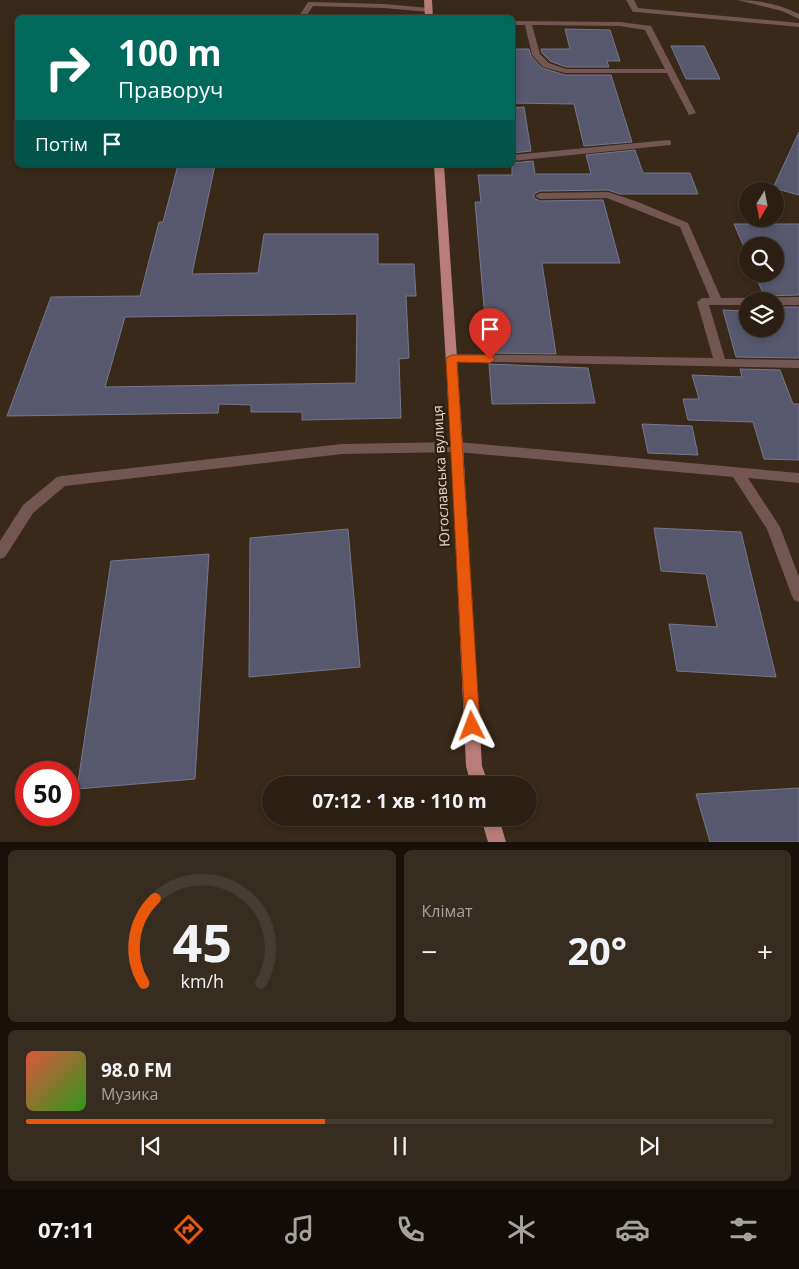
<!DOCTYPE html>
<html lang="uk">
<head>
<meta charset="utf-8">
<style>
	body { margin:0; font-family:"Open Sans",sans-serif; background:#362c20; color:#f1f3f6; height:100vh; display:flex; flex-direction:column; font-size:19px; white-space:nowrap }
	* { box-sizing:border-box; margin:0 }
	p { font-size:16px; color:#a5a29f }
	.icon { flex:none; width:28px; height:28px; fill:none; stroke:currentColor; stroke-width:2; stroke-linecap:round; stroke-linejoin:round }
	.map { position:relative; height:842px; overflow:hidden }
	.details { display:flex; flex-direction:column; gap:8px; padding:8px; background:#17110a; flex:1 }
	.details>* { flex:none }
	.hud { position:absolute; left:15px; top:15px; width:500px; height:152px; border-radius:8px; box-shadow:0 2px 8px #0003,0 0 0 1px #463d32; background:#00695c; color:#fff; overflow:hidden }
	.needle { width:32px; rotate:190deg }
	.buttons { position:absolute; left:739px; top:182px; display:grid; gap:10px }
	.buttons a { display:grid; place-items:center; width:45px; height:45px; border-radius:50%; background:#2a1f12; box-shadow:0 2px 8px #0003,0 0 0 1px #463d32; font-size:25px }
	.speed { position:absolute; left:15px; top:761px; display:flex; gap:10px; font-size:25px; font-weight:700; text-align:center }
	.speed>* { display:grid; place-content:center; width:65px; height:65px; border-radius:50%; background:#2a1f12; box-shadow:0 2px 8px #0003,0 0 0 1px #463d32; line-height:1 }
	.speed .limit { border:8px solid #d22; background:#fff; color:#111 }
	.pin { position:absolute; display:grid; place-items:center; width:42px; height:42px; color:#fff; margin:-51px -21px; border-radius:50% 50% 50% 0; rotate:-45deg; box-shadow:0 0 5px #0007 }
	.pin .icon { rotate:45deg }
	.me { position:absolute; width:55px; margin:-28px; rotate:357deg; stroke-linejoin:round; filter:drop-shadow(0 0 4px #0008) }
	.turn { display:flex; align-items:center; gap:18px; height:105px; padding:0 20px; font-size:22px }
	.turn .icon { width:65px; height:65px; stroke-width:2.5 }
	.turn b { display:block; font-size:35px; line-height:42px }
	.then { display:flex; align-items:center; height:48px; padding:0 20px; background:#0003; gap:10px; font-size:19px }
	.big { font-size:38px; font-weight:700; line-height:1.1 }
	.details .tile { flex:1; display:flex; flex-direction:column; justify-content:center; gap:8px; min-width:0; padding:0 18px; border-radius:8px; background:#362c20 }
	.details .dial { align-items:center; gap:0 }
	.dial svg { height:130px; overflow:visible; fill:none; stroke:#463d32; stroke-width:7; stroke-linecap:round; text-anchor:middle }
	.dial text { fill:#f1f3f6; stroke:none }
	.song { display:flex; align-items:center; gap:15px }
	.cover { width:60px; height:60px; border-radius:8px; background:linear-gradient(135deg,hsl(10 70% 55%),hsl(110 70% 35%)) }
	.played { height:5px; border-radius:2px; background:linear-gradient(90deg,#ea580c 40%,#463d32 40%) }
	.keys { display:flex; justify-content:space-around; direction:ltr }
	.heat { display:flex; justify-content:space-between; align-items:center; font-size:28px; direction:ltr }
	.details .tiles { flex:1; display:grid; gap:8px; grid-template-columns:1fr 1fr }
	.tile:last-child { grid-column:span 2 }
	.trip { position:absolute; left:262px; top:776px; width:275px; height:50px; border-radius:25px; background:#2a1f12; box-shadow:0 2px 8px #0003,0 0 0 1px #463d32; font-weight:700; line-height:50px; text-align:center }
	.menu { display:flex; height:80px; justify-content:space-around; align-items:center; background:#110c07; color:#a5a29f }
	.menu .icon { width:35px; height:35px }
	.menu .on { color:#ea580c }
	.menu b { font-size:22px; color:#f1f3f6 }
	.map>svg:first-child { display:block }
</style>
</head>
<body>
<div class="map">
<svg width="799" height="842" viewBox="0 0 799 842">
	<rect width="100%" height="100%" fill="#382918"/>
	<g fill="#57586e" stroke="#76778e" fill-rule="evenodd">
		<polygon points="565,29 610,30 620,61 607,61 609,67 566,67 550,61 542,53 541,49 570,49"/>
		<polygon points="671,46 704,46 720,79 686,79"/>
		<polygon points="512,49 529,49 531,56 542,68 565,75 611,75 632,142 584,146 574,104 512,103"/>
		<polygon points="524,107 531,151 512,153 512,108"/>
		<polygon points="799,132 799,195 773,188"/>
		<polygon points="635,150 643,173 690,173 698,194 620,194 608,190 540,191 534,194 534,198 540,201 603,200 620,263 542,263 556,354 488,353 475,202 481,202 478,175 512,175 512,163 533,161 535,174 591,174 586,155"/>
		<path d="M178,165h37l-23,109 66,-1 6,-39h114v30h36l2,32h-10l3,62 -10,1 2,59 -99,2v-8h-51v-7l-32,-1 -1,9 -211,3 44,-119 89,-1 19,-74h4zM357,314l-1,69 -251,4 20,-70z"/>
		<polygon points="734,224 799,224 799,295 764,296 755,274 775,274 775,246 748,246 748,256"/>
		<polygon points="775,307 799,307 799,358 736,357 723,310 748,311 748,329 775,329"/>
		<polygon points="489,364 588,368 595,403 492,404"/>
		<polygon points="740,369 780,370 793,404 799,404 799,460 764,459 753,422 688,420 683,399 699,399 692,375 742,377"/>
		<polygon points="642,424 692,426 698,455 648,453"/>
		<polygon points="654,528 741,532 776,677 677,671 669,624 717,627 706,574 661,571"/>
		<polygon points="348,529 360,667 249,677 250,538"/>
		<polygon points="209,554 195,779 77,789 111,561"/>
		<polygon points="799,788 799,842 710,842 696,794"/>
	</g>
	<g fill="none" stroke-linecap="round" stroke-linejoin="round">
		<g fill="#735652" fill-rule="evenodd">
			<polygon points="626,0 634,0 638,8 799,23 799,27 636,12 633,12"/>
			<path d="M737,0c22,0 43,4 62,14v5l-17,-8z"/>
			<polygon points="308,2 384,4 429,8 433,10 429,12 384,8 313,6 305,18 298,18"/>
			<path d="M512,21l108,1 31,4 45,87 -7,2 -22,-42h-102l-22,-6 -11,-12 -7,-30h-13zM532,25l88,1 25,4 20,39h-99l-17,-6 -9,-9z"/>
			<polygon points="668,140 671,141 671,145 512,161 512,155"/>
			<polygon points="608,192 638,202 688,223 721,298 799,297 799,305 775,305 775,301 748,301 748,305 709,305 725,359 799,360 799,368 447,361 445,358 451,354 713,358 697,302 702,298 710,298 680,227 607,198 540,199 535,196 540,193"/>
			<polygon points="457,442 799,473 799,483 748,478 780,527 799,577 799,602 794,600 792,596 767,529 733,477 457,452 342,454 65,486 33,513 5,557 0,559 0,541 23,505 57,477 62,476 342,444"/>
		</g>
		<g fill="#b87d77" fill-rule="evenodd">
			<polygon points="424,0 432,0 433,18 425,18"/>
			<polygon points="434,165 444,165 463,447 482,766 489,785 471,785 466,766 451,447"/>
			<polygon points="481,818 499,818 506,842 488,842"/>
		</g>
	</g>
	<polygon fill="#ea580c" stroke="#983908" points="452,355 490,355 495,359 490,363 457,362 480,726 478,731 472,733 467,731 465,726 446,358"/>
	<g text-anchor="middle" stroke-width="5" stroke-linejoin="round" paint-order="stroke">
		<g font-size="14" fill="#e1d7cd" stroke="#2e1f0f">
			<text transform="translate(441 476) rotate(-93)" y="5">Югославська вулиця</text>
		</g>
	</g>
</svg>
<div class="buttons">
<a><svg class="needle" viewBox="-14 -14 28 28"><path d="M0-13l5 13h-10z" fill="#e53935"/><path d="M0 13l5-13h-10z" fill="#a5a29f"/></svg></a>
<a><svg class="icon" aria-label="search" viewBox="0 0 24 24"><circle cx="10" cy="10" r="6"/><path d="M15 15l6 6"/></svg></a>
<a><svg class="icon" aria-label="layers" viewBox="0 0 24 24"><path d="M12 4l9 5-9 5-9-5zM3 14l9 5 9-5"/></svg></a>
</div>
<div class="speed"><div class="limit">50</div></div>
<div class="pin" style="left:490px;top:359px;background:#d93025"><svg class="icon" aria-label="arrive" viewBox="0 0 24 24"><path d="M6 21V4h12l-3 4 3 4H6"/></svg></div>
<svg class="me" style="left:472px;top:726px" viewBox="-20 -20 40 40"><path d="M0-17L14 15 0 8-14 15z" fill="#ea580c" stroke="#fff" stroke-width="4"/></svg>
<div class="trip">07:12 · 1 хв · 110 m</div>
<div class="hud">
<div class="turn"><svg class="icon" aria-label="right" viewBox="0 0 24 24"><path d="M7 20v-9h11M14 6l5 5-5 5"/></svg><div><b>100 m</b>Праворуч</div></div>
<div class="then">Потім<svg class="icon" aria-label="arrive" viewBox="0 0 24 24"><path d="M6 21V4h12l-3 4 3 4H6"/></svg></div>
</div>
</div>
<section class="details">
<div class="tiles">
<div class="tile dial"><svg viewBox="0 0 100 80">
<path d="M14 69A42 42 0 1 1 86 69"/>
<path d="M14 69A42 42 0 0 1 21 17" stroke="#ea580c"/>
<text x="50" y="56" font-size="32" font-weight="700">45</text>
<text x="50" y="72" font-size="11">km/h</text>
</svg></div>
<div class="tile"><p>Клімат</p>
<div class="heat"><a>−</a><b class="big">20°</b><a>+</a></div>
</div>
<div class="tile">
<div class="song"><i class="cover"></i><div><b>98.0 FM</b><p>Музика</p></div></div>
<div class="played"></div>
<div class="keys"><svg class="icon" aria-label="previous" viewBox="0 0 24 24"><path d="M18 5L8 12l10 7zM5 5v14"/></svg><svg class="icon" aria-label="pause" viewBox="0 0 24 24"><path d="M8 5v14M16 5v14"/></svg><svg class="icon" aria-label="next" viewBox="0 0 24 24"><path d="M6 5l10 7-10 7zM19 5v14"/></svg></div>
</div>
</div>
</section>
<nav class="menu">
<b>07:11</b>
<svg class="icon on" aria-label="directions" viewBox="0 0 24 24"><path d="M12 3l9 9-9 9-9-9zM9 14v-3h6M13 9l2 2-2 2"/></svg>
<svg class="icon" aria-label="music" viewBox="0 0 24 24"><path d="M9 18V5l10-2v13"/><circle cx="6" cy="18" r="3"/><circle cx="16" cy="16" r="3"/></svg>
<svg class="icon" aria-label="phone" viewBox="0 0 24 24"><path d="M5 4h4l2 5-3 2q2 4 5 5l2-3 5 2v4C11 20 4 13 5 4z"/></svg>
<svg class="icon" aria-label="climate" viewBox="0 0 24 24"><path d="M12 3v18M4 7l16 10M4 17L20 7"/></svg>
<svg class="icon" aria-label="car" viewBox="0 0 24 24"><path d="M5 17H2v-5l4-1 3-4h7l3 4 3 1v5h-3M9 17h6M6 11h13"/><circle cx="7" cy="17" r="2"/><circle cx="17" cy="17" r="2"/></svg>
<svg class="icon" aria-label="filters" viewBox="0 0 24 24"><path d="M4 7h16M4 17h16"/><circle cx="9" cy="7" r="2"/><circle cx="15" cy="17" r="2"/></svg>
</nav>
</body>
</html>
